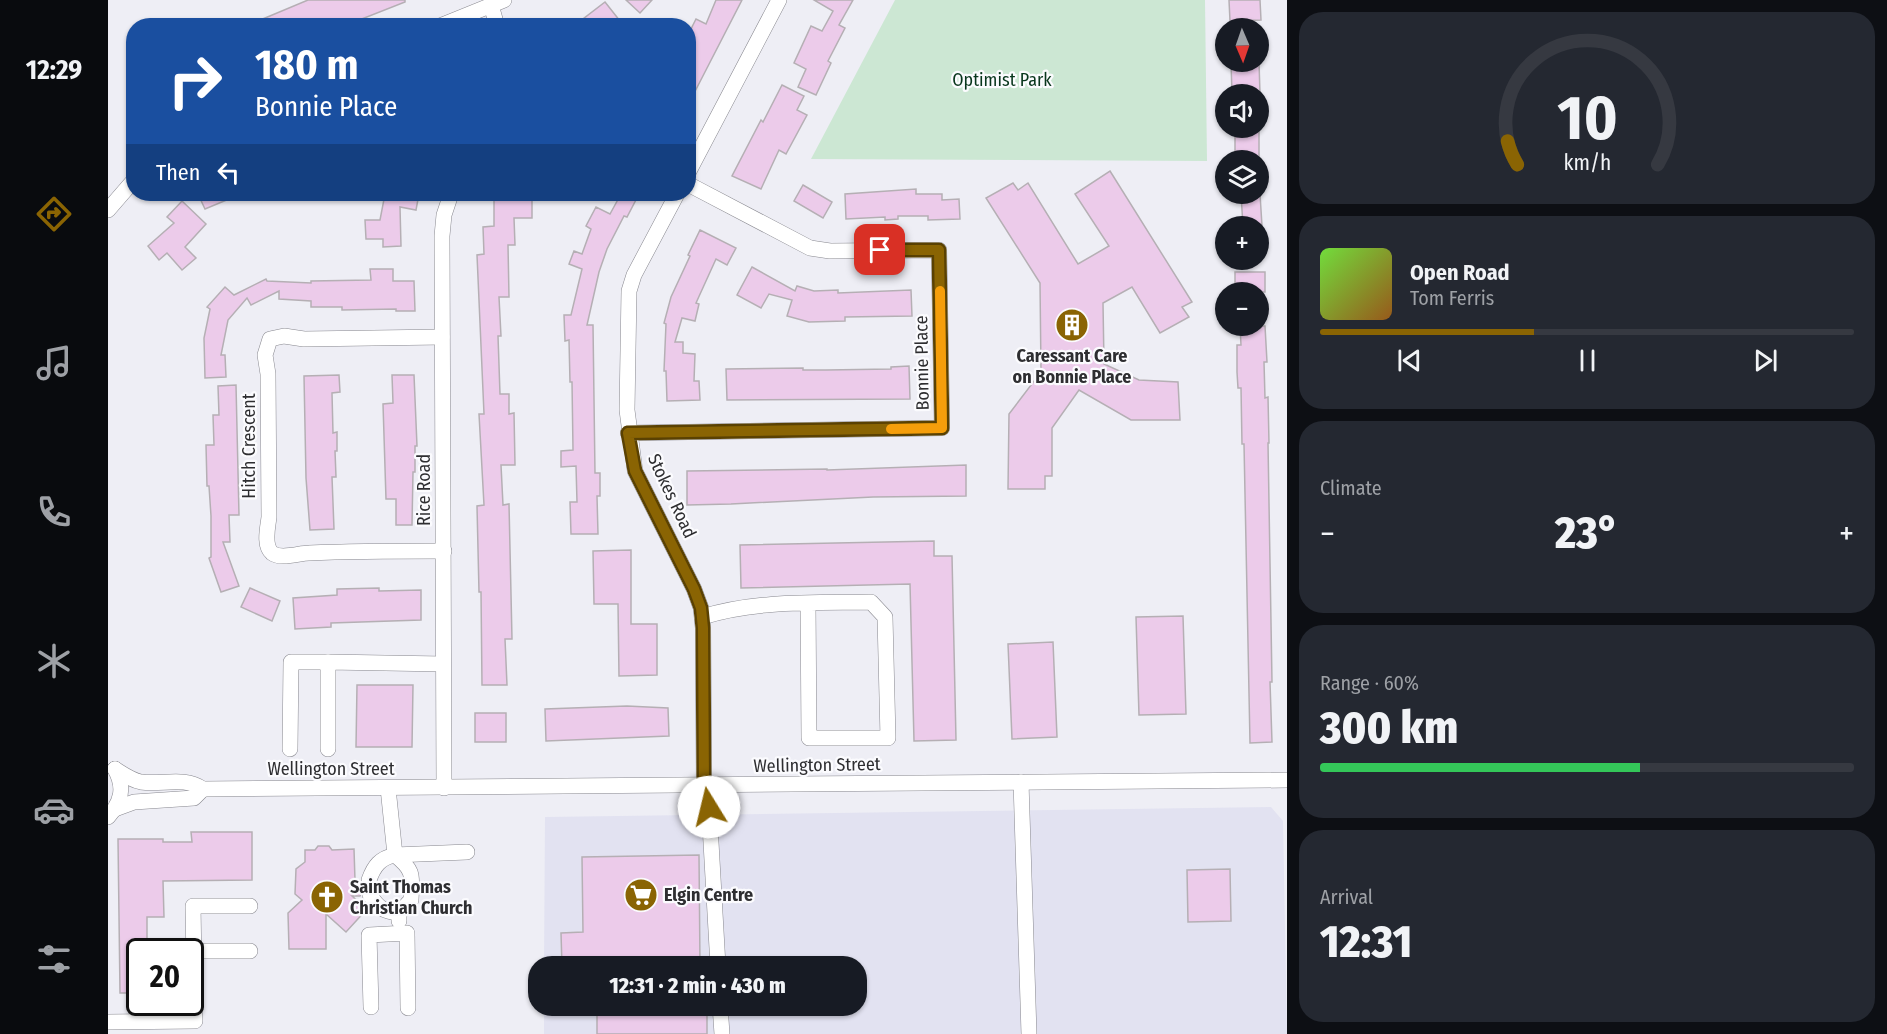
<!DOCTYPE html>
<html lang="en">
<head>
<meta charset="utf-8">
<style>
	body { margin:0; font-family:"Fira Sans Condensed",sans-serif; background:#242831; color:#f1f3f6; height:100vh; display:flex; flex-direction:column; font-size:22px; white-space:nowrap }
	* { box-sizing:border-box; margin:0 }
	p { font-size:20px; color:#9ea1a6 }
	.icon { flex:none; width:33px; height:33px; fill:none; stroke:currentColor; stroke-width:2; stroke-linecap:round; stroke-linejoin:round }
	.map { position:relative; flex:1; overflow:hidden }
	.panel { display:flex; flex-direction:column; gap:12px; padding:12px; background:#0d0f14; width:600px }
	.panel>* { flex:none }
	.guide { position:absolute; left:18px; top:18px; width:570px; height:183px; border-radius:24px; box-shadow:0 2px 4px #0004; background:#1a4fa0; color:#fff; overflow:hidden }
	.needle { width:39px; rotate:178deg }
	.controls { position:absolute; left:1107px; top:18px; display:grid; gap:12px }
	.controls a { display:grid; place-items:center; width:54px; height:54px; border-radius:50%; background:#171b24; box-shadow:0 2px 4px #0004; font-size:30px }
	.speed { position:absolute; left:18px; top:938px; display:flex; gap:12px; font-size:30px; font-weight:700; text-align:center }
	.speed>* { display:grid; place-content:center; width:78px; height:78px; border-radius:50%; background:#171b24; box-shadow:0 2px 4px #0004; line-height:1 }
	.speed .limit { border:3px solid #111; border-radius:9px; background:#fff; color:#111 }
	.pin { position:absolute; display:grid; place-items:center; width:51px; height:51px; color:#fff; margin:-26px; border-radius:12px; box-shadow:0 3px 9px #0006 }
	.me { position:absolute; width:66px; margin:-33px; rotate:351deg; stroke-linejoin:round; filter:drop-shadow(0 0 4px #0008) }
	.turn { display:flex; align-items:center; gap:21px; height:126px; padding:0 30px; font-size:27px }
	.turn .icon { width:78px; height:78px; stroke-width:2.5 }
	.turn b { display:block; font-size:42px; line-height:51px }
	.then { display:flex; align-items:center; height:57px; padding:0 30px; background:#0003; gap:12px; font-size:22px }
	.big { font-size:45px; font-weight:800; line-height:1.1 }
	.panel .card { flex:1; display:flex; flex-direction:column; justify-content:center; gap:9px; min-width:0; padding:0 21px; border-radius:24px; background:#242831 }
	.panel .dial { align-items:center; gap:0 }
	.dial svg { height:156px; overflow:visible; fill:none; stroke:#363941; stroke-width:7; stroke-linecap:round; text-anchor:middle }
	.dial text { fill:#f1f3f6; stroke:none }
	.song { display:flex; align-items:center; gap:18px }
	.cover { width:72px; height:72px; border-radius:9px; background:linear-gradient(135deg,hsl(100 70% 55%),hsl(30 70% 35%)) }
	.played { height:6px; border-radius:3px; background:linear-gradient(90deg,#8a6403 40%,#363941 40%) }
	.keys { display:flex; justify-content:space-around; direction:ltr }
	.heat { display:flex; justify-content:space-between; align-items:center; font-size:33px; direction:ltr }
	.charge { height:9px; border-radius:4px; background:linear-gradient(90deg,#34c759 60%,#363941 0) }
	.trip { position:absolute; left:420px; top:956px; width:339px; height:60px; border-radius:24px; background:#171b24; box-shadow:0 2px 4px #0004; font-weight:800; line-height:60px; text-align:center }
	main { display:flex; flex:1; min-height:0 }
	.dock { display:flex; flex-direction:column; width:108px; justify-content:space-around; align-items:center; background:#090b0e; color:#9ea1a6 }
	.dock .icon { width:42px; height:42px }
	.dock .on { color:#8a6403 }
	.dock b { font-size:27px; color:#f1f3f6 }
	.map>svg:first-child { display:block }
</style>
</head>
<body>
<main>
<nav class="dock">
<b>12:29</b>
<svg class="icon on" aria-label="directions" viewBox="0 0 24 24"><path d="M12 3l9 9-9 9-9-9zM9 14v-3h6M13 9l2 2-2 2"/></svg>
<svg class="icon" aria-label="music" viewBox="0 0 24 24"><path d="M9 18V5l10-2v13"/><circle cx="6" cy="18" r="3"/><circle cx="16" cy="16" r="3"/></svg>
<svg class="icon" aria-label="phone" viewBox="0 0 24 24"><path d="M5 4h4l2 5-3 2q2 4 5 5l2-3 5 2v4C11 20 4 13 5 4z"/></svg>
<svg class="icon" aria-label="climate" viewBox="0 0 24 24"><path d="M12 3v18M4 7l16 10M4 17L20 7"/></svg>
<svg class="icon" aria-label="car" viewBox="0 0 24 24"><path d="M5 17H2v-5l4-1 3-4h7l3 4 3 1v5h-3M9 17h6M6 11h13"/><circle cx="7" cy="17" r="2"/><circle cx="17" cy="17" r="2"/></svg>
<svg class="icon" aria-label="filters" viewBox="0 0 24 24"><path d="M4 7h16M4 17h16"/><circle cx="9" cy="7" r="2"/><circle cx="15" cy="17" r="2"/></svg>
</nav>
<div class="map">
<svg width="1179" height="1034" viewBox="0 0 1179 1034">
	<rect width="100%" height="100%" fill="#eeeef5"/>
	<polygon fill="#e2e2f1" points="1163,807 1175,821 1179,1034 436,1034 436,1005 748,1005 748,966 436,966 437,817"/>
	<polygon fill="#cce7d3" points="787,0 1097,0 1099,161 703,159"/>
	<g fill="#eccbea" stroke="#b5afb4" stroke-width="1.5">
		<polygon points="200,0 297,0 297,2 236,26 138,26"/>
		<polygon points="518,0 544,0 532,13"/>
		<polygon points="608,0 634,0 580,105 580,35 588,19 598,24"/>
		<polygon points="706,0 745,0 731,25 737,28 720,61 723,63 708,95 690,87 698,69 686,63 703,26 714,31 725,11"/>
		<polygon points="1121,0 1152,0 1153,20 1122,21"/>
		<polygon points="497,2 516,26 480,26 475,19"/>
		<polygon points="1123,62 1151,62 1152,94 1124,94"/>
		<polygon points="674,85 696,96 689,110 699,115 678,154 671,150 653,189 624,176 653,120 655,122"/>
		<rect x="1127" y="131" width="24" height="27"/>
		<polygon points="1002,171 1084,302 1074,307 1081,317 1052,333 1024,287 995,303 996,364 1031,380 1070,382 1072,420 1023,420 971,390 944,428 944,476 937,476 937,489 900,489 901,414 933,372 932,283 878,198 905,183 910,190 920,183 970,264 1001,246 967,194"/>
		<polygon points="695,185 724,202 715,218 686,201"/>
		<polygon points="808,189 808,194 834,194 834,200 851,199 852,219 820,220 820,216 790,216 790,219 777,220 777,217 738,219 737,194"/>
		<polygon points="90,194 133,194 97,209"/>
		<polygon points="277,194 311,194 308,210 292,207 293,246 275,247 275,239 258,239 257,220 272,220"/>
		<polygon points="513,194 531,194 519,217 516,216 499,249 491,272 479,325 485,325 487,473 492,473 492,496 489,496 490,534 463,534 462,502 469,502 468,466 453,467 453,451 465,450 464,382 462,382 461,340 457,341 456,315 463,315 474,269 461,264 466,251 474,254 483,229 478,226 488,207 502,214"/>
		<polygon points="1133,194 1152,194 1154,226 1135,226"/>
		<polygon points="424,195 424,218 406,218 407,245 400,245 401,297 391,297 393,336 390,336 392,394 401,394 401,414 406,413 407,465 393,465 395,505 401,504 404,639 397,639 399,685 374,685 373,592 371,592 369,506 376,505 371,414 376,414 369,255 376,254 375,227 386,226 386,196"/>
		<polygon points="74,201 98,224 77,247 88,258 74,270 59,253 51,260 40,246 66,223 59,217"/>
		<polygon points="592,230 628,248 619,265 608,259 588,303 591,304 587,321 574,318 567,342 575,342 575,353 587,354 586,381 591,381 592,400 559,401 558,371 556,371 558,324 556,323 563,297 582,256 580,255"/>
		<polygon points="644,267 687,291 689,286 706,291 730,290 730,293 803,290 804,316 737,317 737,321 701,322 679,316 684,300 661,294 653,308 629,295"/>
		<polygon points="262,269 285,269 285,281 306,281 307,311 288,311 288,309 234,310 234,307 203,307 203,301 171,299 171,291 143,305 139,298 120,320 113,355 117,355 118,377 97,378 96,338 102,309 99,307 117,287 126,295 158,279 159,281 203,283 203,281 263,280"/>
		<rect x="1127" y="272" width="30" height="20"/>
		<polygon points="1132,326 1157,326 1159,362 1156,362 1157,398 1160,397 1161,443 1160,443 1164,682 1162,682 1164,742 1142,743 1136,444 1134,444 1133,388 1130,388 1129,372 1129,345 1133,345"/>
		<polygon points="801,366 802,399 619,400 618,369 695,368 695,370 718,370 783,369 783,367"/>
		<polygon points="231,375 232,392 224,393 225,433 229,432 229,451 227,451 228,477 224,477 226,529 202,530 198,478 196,376"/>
		<polygon points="284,375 306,375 309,446 307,446 307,472 305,472 304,525 288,525 288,499 278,499 275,404 285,403"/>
		<polygon points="128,385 131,515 121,515 122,542 115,542 131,586 113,592 101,558 103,557 103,516 101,486 99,486 98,445 106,445 105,415 111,415 110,386"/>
		<polygon points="858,465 858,496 765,497 623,504 579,505 579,471 719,469 719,470"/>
		<polygon points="826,541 826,556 844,556 848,740 806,741 802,584 633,588 632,545"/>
		<polygon points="523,550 523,624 549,624 549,675 511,676 510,604 486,604 485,551"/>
		<polygon points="142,588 172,601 164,621 133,607"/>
		<polygon points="271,588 271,591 313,590 313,620 223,623 223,627 187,629 185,598 229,595 229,589"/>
		<polygon points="1075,616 1078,714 1031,715 1028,617"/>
		<polygon points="945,642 949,737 904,739 900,644"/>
		<polygon points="249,685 305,685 304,747 248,747"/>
		<polygon points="519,706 560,708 561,736 438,741 437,709"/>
		<rect x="367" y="713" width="31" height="29"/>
		<polygon points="83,832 144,832 144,880 55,881 56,917 39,917 39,951 32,951 32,993 12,993 10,839 55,839 55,842 84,842"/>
		<polygon points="210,846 221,846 224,850 246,849 247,880 251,880 256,888 252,896 244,896 259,909 238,932 218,914 218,949 181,949 180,913 194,900 187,894 188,869 197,862 197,850 207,850"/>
		<polygon points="591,855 592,966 454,966 453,933 475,932 474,857"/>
		<polygon points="1122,869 1123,921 1080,922 1079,870"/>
		<polygon points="489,1005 585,1005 585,1009 599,1009 599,1034 489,1034"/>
	</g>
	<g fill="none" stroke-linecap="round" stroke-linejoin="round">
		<g stroke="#88888f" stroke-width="16">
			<g id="minor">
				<polyline points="383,5 389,26"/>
				<polyline points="332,26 396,0"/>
				<polyline points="580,173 671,0"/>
				<polyline points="569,194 526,275 521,291 519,410 527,471 586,589 593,608 595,628 596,785 601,807 610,966"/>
				<polyline points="0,210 26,180"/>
				<path d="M334,337l-138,2 -20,-3 -14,3 -5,16 3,19 1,143c-1,10 -6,28 3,36 9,7 27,0 37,0 45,-2 90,-2 135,-2"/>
				<polyline points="520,433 834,428 831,250 722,251 702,248 580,184"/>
				<path d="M594,617c54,-17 113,-14 169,-15l14,15 3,121h-79l-1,-135"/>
				<polyline points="182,749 183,662 220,662"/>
				<polyline points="220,749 220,662 335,664"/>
				<path d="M7,769c8,5 16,11 26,13 22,3 43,-6 62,7l1084,-9"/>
				<polyline points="913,782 921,1034"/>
				<polyline points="280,788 287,855 359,852"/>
				<polyline points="336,788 334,236 336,215 343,194"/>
				<polyline points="7,809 26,802 86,798 95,789"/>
				<path d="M0,817c14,-15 17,-30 7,-48"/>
				<path d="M261,880c5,-14 11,-22 26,-25 20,16 17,21 16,45l-12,13"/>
				<path d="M262,895c8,13 14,17 29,18v8"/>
				<polyline points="86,951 142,951"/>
				<polyline points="612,1005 614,1034"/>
				<polyline points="263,1007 261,935 299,933 300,1008"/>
				<polyline points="0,1022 87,1021 85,906 142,906"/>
			</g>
		</g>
		<use href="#minor" stroke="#fff" stroke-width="15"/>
	</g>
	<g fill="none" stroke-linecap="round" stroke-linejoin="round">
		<g stroke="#5a4102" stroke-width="15">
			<polyline id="route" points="601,807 596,785 595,628 593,608 586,589 527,471 520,433 834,428 831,250 772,250"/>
		</g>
		<use href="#route" stroke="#8a6403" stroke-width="10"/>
		<polyline stroke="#f59e0b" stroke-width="10" points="783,429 834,428 832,291"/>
	</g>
	<defs>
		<g id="building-disc" transform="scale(1.725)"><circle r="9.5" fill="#8a6403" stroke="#fbfbfe"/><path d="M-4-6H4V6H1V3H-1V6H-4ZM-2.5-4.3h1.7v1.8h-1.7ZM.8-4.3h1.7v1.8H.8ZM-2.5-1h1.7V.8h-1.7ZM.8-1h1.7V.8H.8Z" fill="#fff"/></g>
		<g id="supermarket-disc" transform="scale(1.725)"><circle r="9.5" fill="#8a6403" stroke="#fbfbfe"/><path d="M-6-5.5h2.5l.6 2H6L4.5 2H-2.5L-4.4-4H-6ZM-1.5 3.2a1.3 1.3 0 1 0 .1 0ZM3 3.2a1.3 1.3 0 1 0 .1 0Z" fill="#fff"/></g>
		<g id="church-disc" transform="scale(1.725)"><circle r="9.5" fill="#8a6403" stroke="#fbfbfe"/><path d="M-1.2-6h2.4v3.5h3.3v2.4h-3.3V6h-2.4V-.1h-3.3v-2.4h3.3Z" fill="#fff"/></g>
	</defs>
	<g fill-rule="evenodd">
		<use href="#building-disc" x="964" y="325"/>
		<use href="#supermarket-disc" x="533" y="895"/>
		<use href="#church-disc" x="219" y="897"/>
	</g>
	<g text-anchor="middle" stroke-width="4.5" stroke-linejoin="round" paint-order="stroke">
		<g font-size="18" fill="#08361c" stroke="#fbfbfe">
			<text x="894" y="86">Optimist Park</text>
		</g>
		<g font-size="18" font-weight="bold" fill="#2e2e31" stroke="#fbfbfe" text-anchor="start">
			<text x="964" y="362" text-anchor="middle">Caressant Care<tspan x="964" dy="21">on Bonnie Place</tspan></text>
			<text x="242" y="893">Saint Thomas<tspan x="242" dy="21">Christian Church</tspan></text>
			<text x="556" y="901">Elgin Centre</text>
		</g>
		<g font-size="18" fill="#2e2e31" stroke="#fbfbfe">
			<text transform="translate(814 363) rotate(-91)" y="6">Bonnie Place</text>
			<text transform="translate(141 446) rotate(-90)" y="6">Hitch Crescent</text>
			<text transform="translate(316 490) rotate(-90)" y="6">Rice Road</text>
			<text transform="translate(564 496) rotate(65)" y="6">Stokes Road</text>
			<text transform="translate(709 765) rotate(-1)" y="6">Wellington Street</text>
			<text x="223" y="775">Wellington Street</text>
		</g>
	</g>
</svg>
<div class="controls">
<a><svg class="needle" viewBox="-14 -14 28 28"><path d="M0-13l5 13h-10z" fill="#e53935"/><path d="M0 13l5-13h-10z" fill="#9ea1a6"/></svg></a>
<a><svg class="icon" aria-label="sound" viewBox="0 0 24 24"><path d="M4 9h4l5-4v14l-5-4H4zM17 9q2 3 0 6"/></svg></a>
<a><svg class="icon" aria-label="layers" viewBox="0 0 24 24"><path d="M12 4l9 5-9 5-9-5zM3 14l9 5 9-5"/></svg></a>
<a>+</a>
<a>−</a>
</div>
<div class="speed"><div class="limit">20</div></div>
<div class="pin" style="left:772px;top:250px;background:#d93025"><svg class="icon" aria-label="arrive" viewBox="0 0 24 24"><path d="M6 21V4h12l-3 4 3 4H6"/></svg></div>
<svg class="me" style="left:601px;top:807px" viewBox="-20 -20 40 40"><circle r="19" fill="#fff"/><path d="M0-13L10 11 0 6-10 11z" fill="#8a6403"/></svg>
<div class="trip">12:31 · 2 min · 430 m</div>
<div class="guide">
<div class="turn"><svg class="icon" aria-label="right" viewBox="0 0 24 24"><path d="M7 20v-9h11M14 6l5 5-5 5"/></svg><div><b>180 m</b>Bonnie Place</div></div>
<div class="then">Then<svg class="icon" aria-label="left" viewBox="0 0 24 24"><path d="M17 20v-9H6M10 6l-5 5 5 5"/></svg></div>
</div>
</div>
<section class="panel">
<div class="card dial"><svg viewBox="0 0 100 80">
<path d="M14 69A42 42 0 1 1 86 69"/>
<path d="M14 69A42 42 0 0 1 9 57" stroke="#8a6403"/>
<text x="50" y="56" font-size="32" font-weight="700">10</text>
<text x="50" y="72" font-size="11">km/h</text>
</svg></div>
<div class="card">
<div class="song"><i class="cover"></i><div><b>Open Road</b><p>Tom Ferris</p></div></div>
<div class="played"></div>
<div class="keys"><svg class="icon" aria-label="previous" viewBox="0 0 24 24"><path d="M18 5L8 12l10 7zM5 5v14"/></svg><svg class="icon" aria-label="pause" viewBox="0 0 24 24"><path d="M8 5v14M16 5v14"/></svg><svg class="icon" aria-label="next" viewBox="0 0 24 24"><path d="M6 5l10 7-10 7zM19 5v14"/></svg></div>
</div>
<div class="card"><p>Climate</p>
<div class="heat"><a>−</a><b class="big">23°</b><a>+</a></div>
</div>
<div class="card"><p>Range · 60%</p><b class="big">300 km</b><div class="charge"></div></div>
<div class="card"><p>Arrival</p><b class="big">12:31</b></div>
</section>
</main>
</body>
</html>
